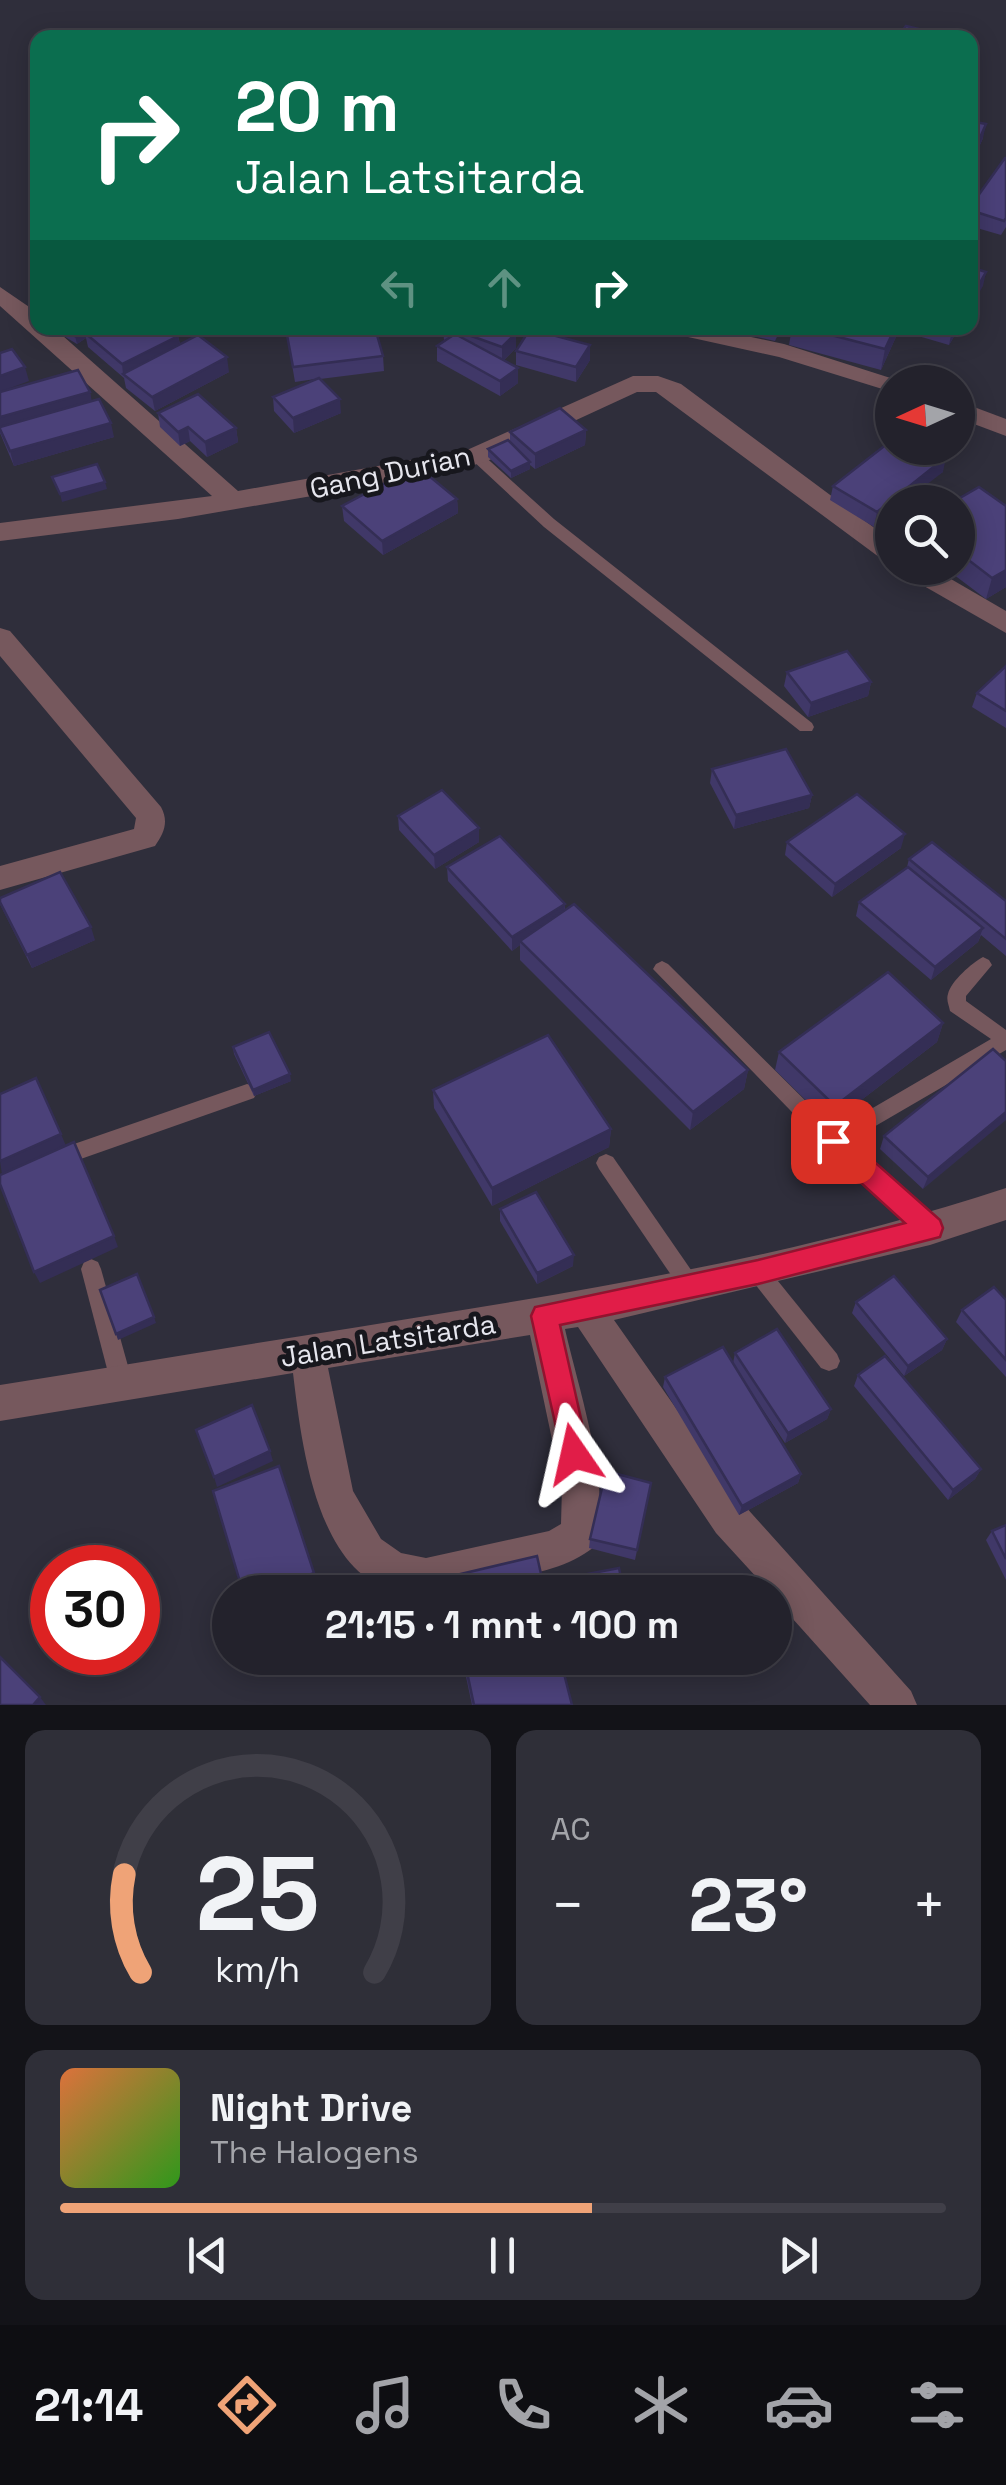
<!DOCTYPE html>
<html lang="id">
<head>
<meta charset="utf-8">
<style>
	body { margin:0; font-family:"Space Grotesk",sans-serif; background:#2f2f38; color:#f1f3f6; height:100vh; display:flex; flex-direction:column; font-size:38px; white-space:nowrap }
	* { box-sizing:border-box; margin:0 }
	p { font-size:32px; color:#a3a4a9 }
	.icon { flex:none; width:55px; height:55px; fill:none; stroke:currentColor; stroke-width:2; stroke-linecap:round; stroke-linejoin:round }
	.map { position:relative; height:1705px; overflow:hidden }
	.drawer { display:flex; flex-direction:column; gap:25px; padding:25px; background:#131318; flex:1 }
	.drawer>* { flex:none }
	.guide { position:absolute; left:30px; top:30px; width:948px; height:305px; border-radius:20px; box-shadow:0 5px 25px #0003,0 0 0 2px #403f48; background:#0b6e4f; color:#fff; overflow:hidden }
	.needle { width:65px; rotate:266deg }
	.controls { position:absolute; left:875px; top:365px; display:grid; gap:20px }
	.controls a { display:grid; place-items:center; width:100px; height:100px; border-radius:50%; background:#23222c; box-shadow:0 5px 25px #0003,0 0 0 2px #403f48; font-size:50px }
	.speed { position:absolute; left:30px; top:1545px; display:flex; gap:20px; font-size:50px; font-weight:700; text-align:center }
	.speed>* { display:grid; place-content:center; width:130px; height:130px; border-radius:50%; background:#23222c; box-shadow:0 5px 25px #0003,0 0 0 2px #403f48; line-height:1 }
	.speed .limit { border:15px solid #d22; background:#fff; color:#111 }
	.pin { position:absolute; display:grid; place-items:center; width:85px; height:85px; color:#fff; margin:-42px; border-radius:20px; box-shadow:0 5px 15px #0006 }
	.me { position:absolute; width:110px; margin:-55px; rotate:349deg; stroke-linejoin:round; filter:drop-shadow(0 0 8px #0008) }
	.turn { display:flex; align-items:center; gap:35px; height:210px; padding:0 40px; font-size:45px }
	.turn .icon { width:130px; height:130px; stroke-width:2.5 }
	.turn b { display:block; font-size:70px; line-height:85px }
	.lanes { display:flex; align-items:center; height:95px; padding:0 40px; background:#0003; justify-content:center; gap:50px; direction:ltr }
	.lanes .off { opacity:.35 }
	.big { font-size:75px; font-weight:800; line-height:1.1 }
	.drawer .tile { flex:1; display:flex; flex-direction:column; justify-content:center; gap:15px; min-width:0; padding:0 35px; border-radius:20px; background:#2f2f38 }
	.drawer .dial { align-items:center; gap:0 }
	.dial svg { height:260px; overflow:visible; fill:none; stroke:#403f48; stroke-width:7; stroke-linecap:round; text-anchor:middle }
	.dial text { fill:#f1f3f6; stroke:none }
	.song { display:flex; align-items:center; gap:30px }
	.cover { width:120px; height:120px; border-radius:15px; background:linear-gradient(135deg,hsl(20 70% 55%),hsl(110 70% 35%)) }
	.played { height:10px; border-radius:5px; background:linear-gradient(90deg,#efa377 60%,#403f48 60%) }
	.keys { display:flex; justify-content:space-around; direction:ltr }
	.heat { display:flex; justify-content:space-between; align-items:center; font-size:55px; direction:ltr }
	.drawer .tiles { flex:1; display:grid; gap:25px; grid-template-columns:1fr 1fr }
	.tile:last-child { grid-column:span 2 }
	.trip { position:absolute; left:212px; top:1575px; width:580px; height:100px; border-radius:50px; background:#23222c; box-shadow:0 5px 25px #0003,0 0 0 2px #403f48; font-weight:800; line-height:100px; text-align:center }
	.tab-bar { display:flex; height:160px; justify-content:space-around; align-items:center; background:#0e0e12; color:#a3a4a9 }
	.tab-bar .icon { width:70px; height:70px }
	.tab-bar .selected { color:#efa377 }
	.tab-bar b { font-size:45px; color:#f1f3f6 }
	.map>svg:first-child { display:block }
</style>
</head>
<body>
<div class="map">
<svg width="1006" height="1705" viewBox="0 0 1006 1705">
	<rect width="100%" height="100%" fill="#2f2e3b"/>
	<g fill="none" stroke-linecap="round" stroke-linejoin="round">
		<g fill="#76585d" fill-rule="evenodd">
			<polygon points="476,451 481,453 554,519 812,723 814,727 812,731 800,731 544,527 471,459 469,456"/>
			<path d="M983,957l6,3 3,5 -26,31v5l40,29v20l-158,92 89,80 3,7 -3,7 -7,2 -7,-2 -97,-89 -173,-178 3,-5 6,-3 6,3 167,166 156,-91 -41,-28c-1,-6 -4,-11 -2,-17 3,-13 24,-31 35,-37z"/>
			<polygon points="247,1084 254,1086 257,1092 254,1098 58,1167 51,1164 48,1158 51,1152"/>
			<polygon points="606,1154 613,1157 698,1280 701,1287 698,1294 691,1297 684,1294 599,1169 596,1163 599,1157"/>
			<polygon points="91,1259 98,1262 101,1269 133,1384 130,1391 122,1394 114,1391 111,1384 81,1269 84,1262"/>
			<polygon points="758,1262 765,1265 837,1354 840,1361 837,1368 829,1371 821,1368 751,1279 748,1272 751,1265"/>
		</g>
		<g fill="#76585d" fill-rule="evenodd">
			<polygon points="0,287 38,313 38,328 54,328 238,491 467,450 633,376 658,376 681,384 892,541 892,563 883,560 656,392 637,392 485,462 439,474 178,519 0,541 0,523 212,496 0,306"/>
			<polygon points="666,328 709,328 784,344 903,382 892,382 892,392 779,357 670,333"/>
			<polygon points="958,401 1006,419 1006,436 958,418"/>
			<polygon points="899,568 932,568 1006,611 1006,633 903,574"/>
			<path d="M0,628l10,3 151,176c8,15 3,26 -6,39l-155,44v-24l134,-37 2,-11 -136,-162z"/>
			<path d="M1006,1188v32l-76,25 -316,75 130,185 167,186 6,14h-47l-95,-106v-7h-5l-54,-59 -138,-206 -13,2c12,55 50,167 29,218 -31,25 -71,27 -108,37 -29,7 -62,15 -91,7 -80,-19 -94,-152 -102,-218l-293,48v-36c103,-16 205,-34 308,-50 235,-38 470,-72 698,-147zM530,1335l32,152 -1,37 -12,7 -123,27 -25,-5 -20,-14 -28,-48 -25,-123z"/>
		</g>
	</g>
	<g fill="#403868">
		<polygon points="970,121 983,138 972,163 970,162"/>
		<polygon points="1005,158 1006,227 1001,235 970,226 970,207"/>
		<polygon points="38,296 38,316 34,314 31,299"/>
		<polygon points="51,328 168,328 178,336 180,344 229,372 155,411 126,388 124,378 88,347 86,338 77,344 62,335 61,328 55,331"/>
		<polygon points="443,328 500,328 516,333 516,348 504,360 518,368 518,383 500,396 437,361 437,346 445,341 444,340"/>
		<polygon points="741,328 781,328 775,341 740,333"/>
		<polygon points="792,328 900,328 881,370 789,345"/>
		<polygon points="910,328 959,328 949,345 908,333"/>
		<polygon points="287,335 383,356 384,371 320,379 341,413 294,433 274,411 273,397 315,379 295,382"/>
		<polygon points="590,345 590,360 576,382 516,365 516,351"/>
		<polygon points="0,392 90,392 91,401 114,437 14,466 0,433"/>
		<polygon points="158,413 236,428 238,442 207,457 190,441 180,446 160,427"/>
		<polygon points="586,430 585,445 535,469 530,465 530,469 511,478 488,457 488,449 510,442 510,432"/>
		<polygon points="943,472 892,502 892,512 874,527 830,500 833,486"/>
		<polygon points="457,499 458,513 383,555 344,521 342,506"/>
		<polygon points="958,502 1006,506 1006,587 986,599 945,568 958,568"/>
		<polygon points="1006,666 1006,728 972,707 977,693"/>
		<polygon points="787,672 871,682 868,696 808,717 784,686"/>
		<polygon points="712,769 812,795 809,808 734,829 710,783"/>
		<polygon points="398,816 479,842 435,869 399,830"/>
		<polygon points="787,842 901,848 832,897 785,855"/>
		<polygon points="909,859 1006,901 1006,956 981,935 978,942 931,980 856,916 859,902 907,867"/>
		<polygon points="447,867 565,904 565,910 748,1070 744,1089 690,1130 520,960 520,945 512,951 448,881"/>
		<polygon points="0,904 95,940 32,968"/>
		<polygon points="943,1023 937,1042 830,1124 775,1070 779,1052"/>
		<polygon points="233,1047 291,1081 254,1096 234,1054"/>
		<polygon points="1006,1061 923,1189 880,1149 884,1136"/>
		<polygon points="433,1090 611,1129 609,1147 492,1206 434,1108"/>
		<polygon points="500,1209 573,1266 537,1284 500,1221"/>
		<polygon points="1006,1300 1006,1377 956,1322 962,1310"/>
		<polygon points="856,1302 947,1339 942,1350 904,1376 852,1313"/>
		<polygon points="735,1353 831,1409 827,1419 785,1443 742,1378 801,1474 798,1483 739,1515 663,1387 665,1377 733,1363"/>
		<polygon points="858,1375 981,1469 975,1479 948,1500 854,1386"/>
		<polygon points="651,1483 635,1560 589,1548 590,1539"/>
		<polygon points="1006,1525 1006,1580 986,1540 992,1531"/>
		<polygon points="411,1658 447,1658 448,1668 413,1674"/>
		<polygon points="462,1658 560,1658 572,1705 472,1705"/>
	</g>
	<g fill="#342e55">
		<polygon points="986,124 983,138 972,163 975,149"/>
		<polygon points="986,272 983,286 970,308 970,300"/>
		<polygon points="90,328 104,328 85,333 86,338 77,344 75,336"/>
		<polygon points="895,328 900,328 881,370 885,349"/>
		<polygon points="953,328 959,328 949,345 952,330"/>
		<polygon points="516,333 516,348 502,362 502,347"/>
		<polygon points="178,336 181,350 123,374 122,364"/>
		<polygon points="590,345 590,360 576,382 576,367"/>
		<polygon points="227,357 229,372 155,411 152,397"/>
		<polygon points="25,367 29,381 0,392 0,376"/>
		<polygon points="518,368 518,383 500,396 500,381"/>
		<polygon points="90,392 93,407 0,429 0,417"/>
		<polygon points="340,399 341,413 294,433 293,418"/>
		<polygon points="111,423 114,437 14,466 10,451"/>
		<polygon points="188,427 190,441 180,446 178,432"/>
		<polygon points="236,428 238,442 207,457 205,442"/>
		<polygon points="586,430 585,445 535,469 535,454"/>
		<polygon points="946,457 943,472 904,502 892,502 892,512 874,527 877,512"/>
		<polygon points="530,462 530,469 511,478 511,471"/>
		<polygon points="105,482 107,489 62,502 60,494"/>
		<polygon points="457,499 458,513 383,555 382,541"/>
		<polygon points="1006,570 1006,587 986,599 992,578"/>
		<polygon points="871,682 868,696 808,717 811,703"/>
		<polygon points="812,795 809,808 734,829 736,815"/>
		<polygon points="479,828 479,842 435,869 434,855"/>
		<polygon points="905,834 901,848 832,897 835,884"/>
		<polygon points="565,904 564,917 520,941 520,945 512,951 512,937"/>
		<polygon points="91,927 95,940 32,968 27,955"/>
		<polygon points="983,928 978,942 931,980 935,967"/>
		<polygon points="943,1023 937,1042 830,1124 835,1106"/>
		<polygon points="748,1070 744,1089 690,1130 693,1112"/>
		<polygon points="290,1074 291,1081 254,1096 253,1090"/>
		<polygon points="1006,1112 1006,1120 923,1189 928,1177"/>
		<polygon points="611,1129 609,1147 492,1206 492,1188"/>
		<polygon points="61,1134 66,1146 2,1175 0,1161"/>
		<polygon points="114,1236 118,1247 40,1283 34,1272"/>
		<polygon points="574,1255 573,1266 537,1284 537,1273"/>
		<polygon points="154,1317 156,1323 118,1340 116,1334"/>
		<polygon points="947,1339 942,1350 904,1376 908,1366"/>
		<polygon points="831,1409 827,1419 785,1443 788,1433"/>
		<polygon points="270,1451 273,1461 217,1487 214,1477"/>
		<polygon points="981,1469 975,1479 948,1500 953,1490"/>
		<polygon points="801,1474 798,1483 739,1515 742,1506"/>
		<polygon points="314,1573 316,1582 289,1592 265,1592"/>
		<polygon points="40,1697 46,1705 33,1705"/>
	</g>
	<g fill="#4b4179" stroke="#342e55" stroke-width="2.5">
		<polygon points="906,26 949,36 948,38 897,38"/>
		<polygon points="970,121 986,124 975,149 970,148"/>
		<polygon points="1005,158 1006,158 1006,218 1004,221 970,210 970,207"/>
		<polygon points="970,267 986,272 970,300"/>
		<polygon points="61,328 90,328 75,336"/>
		<polygon points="96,328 168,328 178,336 122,364 85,333"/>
		<polygon points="352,328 375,328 383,356 293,367 287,335"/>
		<polygon points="449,328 500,328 516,333 502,347"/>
		<polygon points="804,328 895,328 885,349"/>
		<polygon points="530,329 590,345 576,367 516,351"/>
		<polygon points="455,334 518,368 500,381 437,346"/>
		<polygon points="198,335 227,357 152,397 123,374"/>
		<polygon points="12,349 25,367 0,376 0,353"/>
		<polygon points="78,370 90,392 0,417 0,392"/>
		<polygon points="319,378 340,399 293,418 273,397"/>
		<polygon points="198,394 236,428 205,442 188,427 178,432 158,413"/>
		<polygon points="99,399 111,423 10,451 0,429 0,427"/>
		<polygon points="560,408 586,430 535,454 510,432"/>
		<polygon points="508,440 530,462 511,471 488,449"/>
		<polygon points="892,440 892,448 929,448 946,457 877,512 833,486"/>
		<polygon points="97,464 105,482 60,494 52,477"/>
		<polygon points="417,466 457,499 382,541 342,506"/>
		<polygon points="979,487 1006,506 1006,570 992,578 958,552 958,502 953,502"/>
		<polygon points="847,651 871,682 811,703 787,672"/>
		<polygon points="1006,666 1006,711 977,693"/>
		<polygon points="786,749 812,795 736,815 712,769"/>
		<polygon points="442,790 479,828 434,855 398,816"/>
		<polygon points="857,794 905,834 835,884 787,842"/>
		<polygon points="500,836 565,904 512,937 447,867"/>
		<polygon points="932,842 1006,901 1006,939 909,859"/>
		<polygon points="908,867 983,928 935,967 859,902"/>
		<polygon points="60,872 91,927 27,955 0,902 0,898"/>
		<polygon points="574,904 748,1070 693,1112 520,941"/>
		<polygon points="888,972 943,1023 835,1106 779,1052"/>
		<polygon points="269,1032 290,1074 253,1090 233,1047"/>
		<polygon points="548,1035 611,1129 492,1188 433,1090"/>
		<polygon points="993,1049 1006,1061 1006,1112 928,1177 884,1136"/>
		<polygon points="36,1078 61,1134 0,1161 0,1094"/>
		<polygon points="74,1142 114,1236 34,1272 0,1184 0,1175"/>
		<polygon points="536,1192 574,1255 537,1273 500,1209"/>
		<polygon points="137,1274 154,1317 116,1334 100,1290"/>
		<polygon points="894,1276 947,1339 908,1366 856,1302"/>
		<polygon points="994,1287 1006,1300 1006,1360 962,1310"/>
		<polygon points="777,1329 831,1409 788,1433 735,1353"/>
		<polygon points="723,1347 801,1474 742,1506 665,1377"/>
		<polygon points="885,1356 981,1469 953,1490 858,1375"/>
		<polygon points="252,1405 270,1451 214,1477 196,1430"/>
		<polygon points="279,1466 314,1573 265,1592 243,1592 213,1491"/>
		<polygon points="606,1471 651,1483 637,1550 590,1539"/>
		<polygon points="1006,1525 1006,1559 992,1531"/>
		<polygon points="537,1556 545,1592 451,1592 448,1577"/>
		<polygon points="619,1568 624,1592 558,1592 556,1580"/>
		<polygon points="0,1657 40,1697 33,1705 0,1705"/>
		<polygon points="411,1658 447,1658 448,1664 412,1670"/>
		<polygon points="464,1658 560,1658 572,1705 474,1705"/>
	</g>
	<polygon fill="#e11d48" stroke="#92132f" stroke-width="2.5" points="833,1129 842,1133 940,1220 943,1228 940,1237 758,1284 560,1325 589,1454 585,1463 574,1468 564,1463 531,1316 535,1307 758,1260 905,1223 824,1149 820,1141 824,1133"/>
	<g text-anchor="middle" stroke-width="10" stroke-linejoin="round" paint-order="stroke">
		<g font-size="28" fill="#e6e6ee" stroke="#17171d">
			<text transform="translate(390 472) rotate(-12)" y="10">Gang Durian</text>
			<text transform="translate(388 1340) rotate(-9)" y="10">Jalan Latsitarda</text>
		</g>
	</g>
</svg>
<div class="controls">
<a><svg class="needle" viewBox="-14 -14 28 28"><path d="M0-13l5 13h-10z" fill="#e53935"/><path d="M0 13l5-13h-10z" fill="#a3a4a9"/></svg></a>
<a><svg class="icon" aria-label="search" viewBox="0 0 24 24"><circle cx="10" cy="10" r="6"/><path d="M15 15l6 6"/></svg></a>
</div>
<div class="speed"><div class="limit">30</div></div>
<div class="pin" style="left:833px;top:1141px;background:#d93025"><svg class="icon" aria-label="arrive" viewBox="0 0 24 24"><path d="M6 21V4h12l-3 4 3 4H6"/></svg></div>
<svg class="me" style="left:574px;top:1454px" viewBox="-20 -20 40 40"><path d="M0-17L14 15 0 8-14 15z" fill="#e11d48" stroke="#fff" stroke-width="4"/></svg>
<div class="trip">21:15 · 1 mnt · 100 m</div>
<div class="guide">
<div class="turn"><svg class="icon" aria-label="right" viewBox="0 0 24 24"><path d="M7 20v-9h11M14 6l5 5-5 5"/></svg><div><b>20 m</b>Jalan Latsitarda</div></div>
<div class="lanes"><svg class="icon off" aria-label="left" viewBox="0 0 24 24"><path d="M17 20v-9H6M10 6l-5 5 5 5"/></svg><svg class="icon off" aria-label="ahead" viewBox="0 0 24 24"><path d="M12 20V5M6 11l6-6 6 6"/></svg><svg class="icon" aria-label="right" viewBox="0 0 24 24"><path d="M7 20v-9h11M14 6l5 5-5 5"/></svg></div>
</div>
</div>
<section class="drawer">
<div class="tiles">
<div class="tile dial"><svg viewBox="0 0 100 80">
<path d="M14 69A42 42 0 1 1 86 69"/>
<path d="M14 69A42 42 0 0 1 9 39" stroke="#efa377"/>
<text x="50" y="56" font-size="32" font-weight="700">25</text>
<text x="50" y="72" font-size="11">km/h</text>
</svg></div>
<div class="tile"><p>AC</p>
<div class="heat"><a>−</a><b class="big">23°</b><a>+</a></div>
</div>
<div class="tile">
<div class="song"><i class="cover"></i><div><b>Night Drive</b><p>The Halogens</p></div></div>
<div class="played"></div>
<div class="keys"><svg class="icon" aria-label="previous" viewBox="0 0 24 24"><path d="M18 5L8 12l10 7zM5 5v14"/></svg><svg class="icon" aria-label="pause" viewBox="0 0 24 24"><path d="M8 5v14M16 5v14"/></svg><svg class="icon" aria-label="next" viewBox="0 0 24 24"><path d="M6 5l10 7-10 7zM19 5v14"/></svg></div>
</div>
</div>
</section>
<nav class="tab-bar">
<b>21:14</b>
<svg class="icon selected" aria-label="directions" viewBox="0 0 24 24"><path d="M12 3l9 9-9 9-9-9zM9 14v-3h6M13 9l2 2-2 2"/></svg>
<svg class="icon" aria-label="music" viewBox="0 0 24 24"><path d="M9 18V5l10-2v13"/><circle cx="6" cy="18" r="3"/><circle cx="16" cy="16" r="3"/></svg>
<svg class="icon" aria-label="phone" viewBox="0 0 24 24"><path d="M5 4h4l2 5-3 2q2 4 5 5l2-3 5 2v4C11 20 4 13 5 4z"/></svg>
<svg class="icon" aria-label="climate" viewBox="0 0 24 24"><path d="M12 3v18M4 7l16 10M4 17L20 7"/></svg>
<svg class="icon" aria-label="car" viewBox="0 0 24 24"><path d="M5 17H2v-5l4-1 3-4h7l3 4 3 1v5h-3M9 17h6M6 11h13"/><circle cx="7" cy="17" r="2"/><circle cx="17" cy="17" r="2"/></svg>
<svg class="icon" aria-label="filters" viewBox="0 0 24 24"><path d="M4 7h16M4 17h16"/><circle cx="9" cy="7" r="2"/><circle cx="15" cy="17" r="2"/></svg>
</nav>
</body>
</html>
